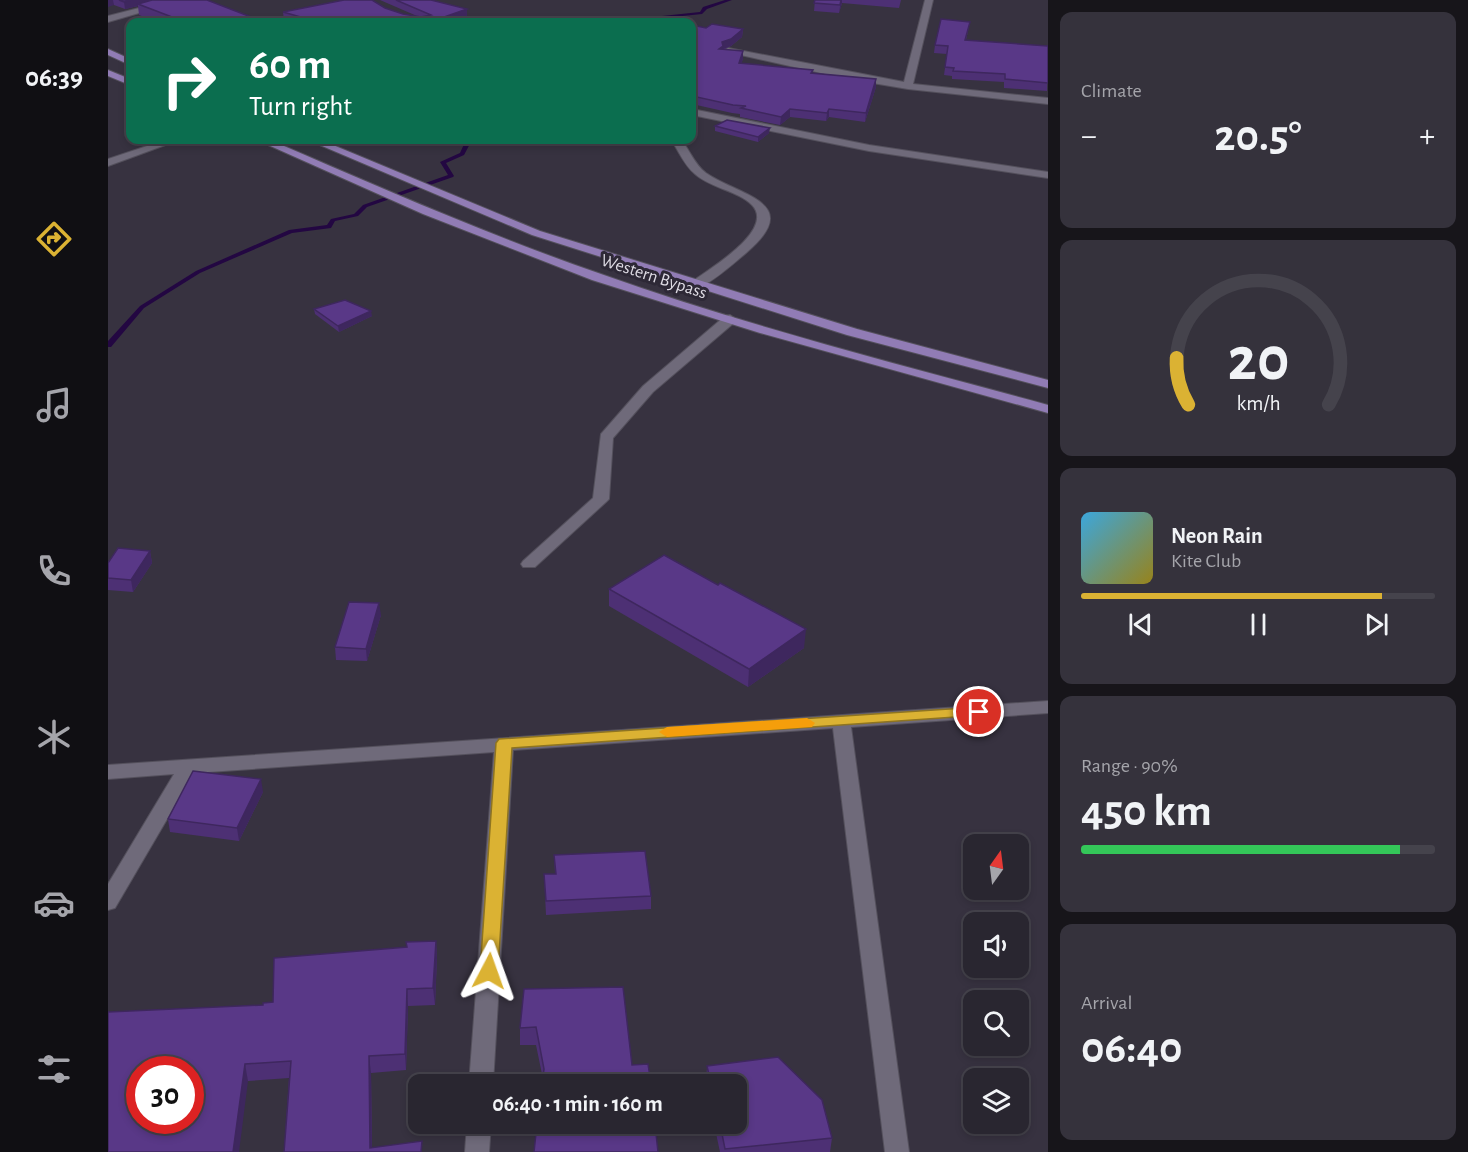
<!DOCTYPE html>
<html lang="en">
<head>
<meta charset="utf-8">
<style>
	body { margin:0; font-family:"Alegreya Sans",sans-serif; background:#35323c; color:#f1f3f6; height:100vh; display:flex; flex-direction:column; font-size:22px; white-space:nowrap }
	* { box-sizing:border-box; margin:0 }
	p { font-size:20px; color:#a5a5ab }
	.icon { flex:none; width:33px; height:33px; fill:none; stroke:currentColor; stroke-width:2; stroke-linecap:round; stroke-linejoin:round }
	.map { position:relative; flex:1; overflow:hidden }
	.drawer { display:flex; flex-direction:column; gap:12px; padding:12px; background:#17151a; width:420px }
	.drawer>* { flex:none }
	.hud { position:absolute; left:18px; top:18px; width:570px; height:126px; border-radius:12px; box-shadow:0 3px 9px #0003,0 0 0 2px #45434c; background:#0b6e4f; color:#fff; overflow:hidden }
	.needle { width:39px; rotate:14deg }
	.controls { position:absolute; left:855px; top:834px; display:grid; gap:12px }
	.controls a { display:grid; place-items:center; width:66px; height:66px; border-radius:12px; background:#292630; box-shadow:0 3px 9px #0003,0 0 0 2px #45434c; font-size:30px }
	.speed { position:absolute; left:18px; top:1056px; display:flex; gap:12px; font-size:30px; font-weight:700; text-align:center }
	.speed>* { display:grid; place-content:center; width:78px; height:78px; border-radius:50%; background:#292630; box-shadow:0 3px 9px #0003,0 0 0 2px #45434c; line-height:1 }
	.speed .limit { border:9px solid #d22; background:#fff; color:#111 }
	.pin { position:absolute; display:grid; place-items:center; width:51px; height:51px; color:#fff; margin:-26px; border:3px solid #fff; border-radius:50%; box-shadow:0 2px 6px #0007 }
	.me { position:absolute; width:66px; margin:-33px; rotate:4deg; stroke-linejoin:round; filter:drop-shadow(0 0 4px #0008) }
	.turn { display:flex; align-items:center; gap:21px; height:126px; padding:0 24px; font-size:27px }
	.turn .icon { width:78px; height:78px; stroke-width:2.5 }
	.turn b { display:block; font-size:42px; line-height:51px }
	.big { font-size:45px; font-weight:700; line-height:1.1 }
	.drawer .widget { flex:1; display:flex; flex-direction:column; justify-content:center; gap:9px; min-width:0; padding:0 21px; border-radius:12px; background:#35323c }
	.drawer .dial { align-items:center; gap:0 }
	.dial svg { height:156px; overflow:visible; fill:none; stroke:#45434c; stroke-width:7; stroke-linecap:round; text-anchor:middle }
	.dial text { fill:#f1f3f6; stroke:none }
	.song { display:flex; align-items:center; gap:18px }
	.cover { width:72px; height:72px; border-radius:9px; background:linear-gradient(135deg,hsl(200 70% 55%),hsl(50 70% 35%)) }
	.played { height:6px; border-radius:3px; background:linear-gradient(90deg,#dbb233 85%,#45434c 85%) }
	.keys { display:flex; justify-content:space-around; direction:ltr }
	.heat { display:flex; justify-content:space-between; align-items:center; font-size:33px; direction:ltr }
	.charge { height:9px; border-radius:4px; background:linear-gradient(90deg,#34c759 90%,#45434c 0) }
	.trip { position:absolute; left:300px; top:1074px; width:339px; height:60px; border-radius:12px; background:#292630; box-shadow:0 3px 9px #0003,0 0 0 2px #45434c; font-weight:700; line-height:60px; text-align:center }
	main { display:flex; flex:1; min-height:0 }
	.dock { display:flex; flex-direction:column; width:108px; justify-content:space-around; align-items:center; background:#100f13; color:#a5a5ab }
	.dock .icon { width:42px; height:42px }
	.dock .selected { color:#dbb233 }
	.dock b { font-size:27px; color:#f1f3f6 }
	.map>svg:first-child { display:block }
</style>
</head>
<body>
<main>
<nav class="dock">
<b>06:39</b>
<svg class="icon selected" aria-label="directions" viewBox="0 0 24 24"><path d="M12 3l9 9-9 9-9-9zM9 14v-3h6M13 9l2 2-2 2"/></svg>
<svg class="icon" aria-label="music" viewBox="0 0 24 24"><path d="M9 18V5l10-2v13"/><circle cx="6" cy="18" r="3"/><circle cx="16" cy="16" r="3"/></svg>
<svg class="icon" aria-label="phone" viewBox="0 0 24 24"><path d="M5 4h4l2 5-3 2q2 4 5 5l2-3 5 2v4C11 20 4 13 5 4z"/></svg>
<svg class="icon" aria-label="climate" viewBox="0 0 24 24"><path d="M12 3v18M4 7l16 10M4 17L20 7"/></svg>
<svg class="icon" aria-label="car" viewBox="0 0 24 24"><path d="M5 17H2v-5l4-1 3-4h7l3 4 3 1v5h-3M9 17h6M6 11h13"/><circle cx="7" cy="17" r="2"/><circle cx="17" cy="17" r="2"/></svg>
<svg class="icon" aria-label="filters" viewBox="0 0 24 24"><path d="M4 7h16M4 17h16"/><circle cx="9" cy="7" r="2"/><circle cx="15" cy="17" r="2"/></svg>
</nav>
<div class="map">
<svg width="940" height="1152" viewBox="0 0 940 1152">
	<rect width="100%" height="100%" fill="#373240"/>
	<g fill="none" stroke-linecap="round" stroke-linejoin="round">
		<g fill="#230742" fill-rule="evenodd">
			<polygon points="617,0 624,0 599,9 594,14 516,22 505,22 507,21 592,12 595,7"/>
			<polygon points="358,140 364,140 356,155 338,163 346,176 345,177 259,207 250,216 227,221 223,228 184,233 92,273 36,308 3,347 0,347 0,341 32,306 88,271 181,230 219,225 223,219 246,214 255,205 340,175 332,162 352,153"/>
		</g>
		<g stroke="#54505c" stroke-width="2">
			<g id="minor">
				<polygon points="62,0 76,0 0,22 0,16"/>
				<polygon points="817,0 825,0 805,84 940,98 940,104 800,89 735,78 615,51 620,48 796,82"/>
				<polygon points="584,109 761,145 940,172 940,178 761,151 584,115"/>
				<polygon points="57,140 71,140 0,166 0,159"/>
				<path d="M563,140h10c9,10 13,24 25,33 33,23 100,29 40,80 -12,10 -35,31 -49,35l-4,-1 -2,-3 2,-3c16,-12 83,-51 59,-76 -13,-14 -42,-17 -57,-31 -11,-9 -16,-23 -24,-34z"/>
				<polygon points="622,315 628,319 627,322 545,392 505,438 501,499 498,502 427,567 415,567 413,564 415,561 485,498 493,434 535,386 617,316"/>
				<polygon points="940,701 940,713 743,727 801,1152 777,1152 725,728 405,750 385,1084 361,1084 386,752 86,773 7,908 0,910 0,884 66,774 0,779 0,765"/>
				<polygon points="359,1124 383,1124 381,1152 357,1152"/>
			</g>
		</g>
		<g stroke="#54505c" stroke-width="2">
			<g id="primary">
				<polygon points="0,49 22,59 22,65 0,55"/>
				<polygon points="0,70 22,79 22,85 0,76"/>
				<path d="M149,140h13c109,47 218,95 331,134 146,52 297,90 447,131v8l-288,-80 -168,-53 -169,-66z"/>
				<polygon points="200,140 213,140 432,231 749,329 940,380 940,388 739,335 424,235"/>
			</g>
		</g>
		<use href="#minor" fill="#6f6a7a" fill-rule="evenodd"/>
		<use href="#primary" fill="#917cb5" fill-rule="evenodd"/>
	</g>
	<g fill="#4d3074">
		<polygon points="0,0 99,0 152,22 50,22 31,15 30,6 17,9 6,5"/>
		<polygon points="272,0 323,0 359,16 342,22 185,22 176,20 175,12 277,8 295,14 309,16"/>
		<polygon points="707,0 793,0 791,8 734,3 731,13 706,11"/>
		<polygon points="862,22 858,40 940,46 939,91 896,88 896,82 844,79 844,76 836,75 839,54 826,53 827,45"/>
		<polygon points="584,25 598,28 635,29 634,37 623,46 615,50 635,59 633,63 705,70 704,73 768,79 768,87 757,122 721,117 718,121 682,117 672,125 632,117 632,114 624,113 584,104"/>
		<polygon points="607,126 661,133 650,142 607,131"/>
		<polygon points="206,309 264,316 231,332 207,314"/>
		<polygon points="42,551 44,563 25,592 0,590 0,563"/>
		<polygon points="501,589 696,648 640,687 501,606"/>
		<polygon points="273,615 259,661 228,660 227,647"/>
		<polygon points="155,792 131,841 62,832 60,819"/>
		<polygon points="446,855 543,896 543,909 438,915 436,874 447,874"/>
		<polygon points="328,941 329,958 327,1005 300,1006 298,1070 263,1073 264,1147 176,1152 181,1078 140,1081 0,1152 155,1005 165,1002 299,947"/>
		<polygon points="416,989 524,1065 435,1079 428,1045 412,1045 412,1028"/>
		<polygon points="599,1066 724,1138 722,1152 612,1152 606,1124 628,1124 628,1084 598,1084"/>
	</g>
	<g fill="#3e275e">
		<polygon points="0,0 5,0 6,5 0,7"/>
		<polygon points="24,0 56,0 30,4 30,6 17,9 16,2"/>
		<polygon points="733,0 734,0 734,3 731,13"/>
		<polygon points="359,9 359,16 342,22 322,22"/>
		<polygon points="151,20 152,22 137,22"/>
		<polygon points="635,29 634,37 623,46 615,49 615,53 611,49 614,42"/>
		<polygon points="635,51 635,59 631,71 631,63"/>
		<polygon points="768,79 768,87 757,122 758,113"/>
		<polygon points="682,109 682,117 672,125 673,117"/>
		<polygon points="721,109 721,117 718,121 719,113"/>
		<polygon points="662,128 661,133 650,142 650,137"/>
		<polygon points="263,311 264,316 231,332 230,326"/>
		<polygon points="42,551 44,563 25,592 23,580"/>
		<polygon points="271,603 273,615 259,661 258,649"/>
		<polygon points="698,629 696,648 640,687 641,669"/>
		<polygon points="153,779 155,792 131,841 129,828"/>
		<polygon points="328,941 329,958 327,1005 325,988"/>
		<polygon points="299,989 300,1006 298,1070 297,1054"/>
		<polygon points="261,1056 263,1073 264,1152 262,1148"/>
		<polygon points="137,1064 140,1081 131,1152 125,1152"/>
	</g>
	<g fill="#593887" stroke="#3e275e" stroke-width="1.5" fill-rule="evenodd">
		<polygon points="11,0 24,0 16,2"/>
		<polygon points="44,0 99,0 151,20 137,22 77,22 30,4"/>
		<polygon points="236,0 264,0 277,8 295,14 313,17 323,15 288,0 323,0 359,9 322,22 210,22 175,12"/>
		<polygon points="707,0 733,0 732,5 706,3"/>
		<polygon points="833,19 862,22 857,40 940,46 940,83 897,79 897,74 845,71 846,68 837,67 840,46 827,45"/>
		<polygon points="604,24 635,29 623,39 614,42 615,46 611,49 635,51 631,63 705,70 703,73 768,79 758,113 721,109 719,113 682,109 673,117 633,108 638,106 625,105 584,96 584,25 598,28"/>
		<polygon points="619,120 662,128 650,137 607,126"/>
		<polygon points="237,300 263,311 230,326 206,309"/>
		<polygon points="10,548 42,551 23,580 0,578 0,563"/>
		<polygon points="556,555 610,585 612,583 698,629 641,669 501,589"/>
		<polygon points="241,602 271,603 258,649 227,647"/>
		<polygon points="85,771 153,779 129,828 60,819"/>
		<polygon points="537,851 543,896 438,901 436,874 448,874 446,855"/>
		<path d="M328,941l-3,47 -26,1 -2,65 -36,2 1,92 52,-7 -1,11h-137l7,-91 -46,3 -12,88h-125v-140l155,-7v-2l10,-1 1,-44 133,-11 -1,-5zM32,1070h50v50h-50z"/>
		<polygon points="515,987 524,1065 540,1064 543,1084 434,1084 436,1069 428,1027 412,1028 416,989"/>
		<polygon points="670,1057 714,1100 724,1138 617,1149 612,1124 628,1124 628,1084 603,1084 599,1066"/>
		<polygon points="429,1124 547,1124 550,1152 426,1152"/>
	</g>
	<polygon fill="#dbb233" stroke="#8e7421" stroke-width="1.5" points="871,707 879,712 876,715 404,748 390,971 387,976 381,978 375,976 372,971 388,743 391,739"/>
	<polygon fill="#f59e0b" points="699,718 707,723 704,727 559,737 551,732 559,727"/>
	<g text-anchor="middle" stroke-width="6" stroke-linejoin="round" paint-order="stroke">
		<g font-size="18" fill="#dedbe4" stroke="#2d2836">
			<text transform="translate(546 276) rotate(18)" y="6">Western Bypass</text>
		</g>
	</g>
</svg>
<div class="controls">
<a><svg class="needle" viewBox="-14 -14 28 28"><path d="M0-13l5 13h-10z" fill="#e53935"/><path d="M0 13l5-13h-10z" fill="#a5a5ab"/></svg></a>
<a><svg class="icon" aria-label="sound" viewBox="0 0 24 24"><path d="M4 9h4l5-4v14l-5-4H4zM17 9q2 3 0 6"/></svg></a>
<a><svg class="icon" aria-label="search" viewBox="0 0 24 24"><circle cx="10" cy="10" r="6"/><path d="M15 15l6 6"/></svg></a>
<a><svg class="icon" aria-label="layers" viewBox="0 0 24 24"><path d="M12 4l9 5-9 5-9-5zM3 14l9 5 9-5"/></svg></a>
</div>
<div class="speed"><div class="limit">30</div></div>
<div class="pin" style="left:871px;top:712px;background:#d93025"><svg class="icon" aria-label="arrive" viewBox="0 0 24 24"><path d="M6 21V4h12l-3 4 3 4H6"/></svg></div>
<svg class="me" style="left:381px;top:971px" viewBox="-20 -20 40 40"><path d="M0-17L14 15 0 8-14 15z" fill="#dbb233" stroke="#fff" stroke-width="4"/></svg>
<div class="trip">06:40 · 1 min · 160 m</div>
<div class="hud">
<div class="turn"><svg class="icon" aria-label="right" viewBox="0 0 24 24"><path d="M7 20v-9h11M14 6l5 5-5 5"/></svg><div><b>60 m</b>Turn right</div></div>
</div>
</div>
<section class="drawer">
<div class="widget"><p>Climate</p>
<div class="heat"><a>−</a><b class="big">20.5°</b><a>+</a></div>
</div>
<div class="widget dial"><svg viewBox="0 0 100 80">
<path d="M14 69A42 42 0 1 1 86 69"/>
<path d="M14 69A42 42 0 0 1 8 45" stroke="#dbb233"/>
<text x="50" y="56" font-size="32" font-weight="700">20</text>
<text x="50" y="72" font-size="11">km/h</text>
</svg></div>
<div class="widget">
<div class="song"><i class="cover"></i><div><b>Neon Rain</b><p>Kite Club</p></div></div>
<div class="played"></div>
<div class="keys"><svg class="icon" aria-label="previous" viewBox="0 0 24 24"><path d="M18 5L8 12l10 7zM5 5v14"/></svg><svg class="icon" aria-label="pause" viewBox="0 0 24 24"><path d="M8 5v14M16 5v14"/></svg><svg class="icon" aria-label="next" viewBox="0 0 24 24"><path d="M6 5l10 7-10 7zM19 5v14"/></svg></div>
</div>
<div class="widget"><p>Range · 90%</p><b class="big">450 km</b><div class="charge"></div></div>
<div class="widget"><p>Arrival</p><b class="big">06:40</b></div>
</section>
</main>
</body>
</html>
